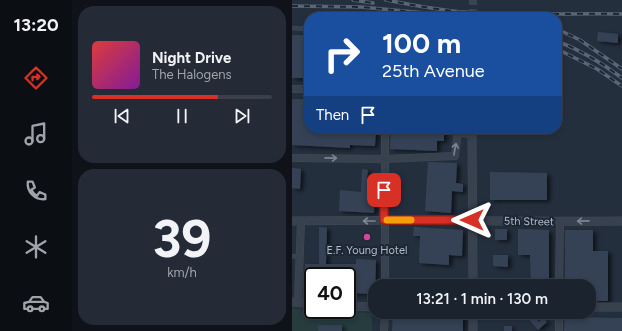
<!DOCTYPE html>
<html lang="en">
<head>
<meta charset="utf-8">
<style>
	body { margin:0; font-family:Figtree,sans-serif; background:#242b36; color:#f1f3f6; height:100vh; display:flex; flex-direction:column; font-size:15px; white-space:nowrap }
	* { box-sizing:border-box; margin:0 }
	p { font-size:13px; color:#a0a4aa }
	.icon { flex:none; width:22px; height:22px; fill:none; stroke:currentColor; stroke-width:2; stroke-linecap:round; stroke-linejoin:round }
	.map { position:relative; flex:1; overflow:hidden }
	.details { display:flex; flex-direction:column; gap:6px; padding:6px; background:#0f1319; width:220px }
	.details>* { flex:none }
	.top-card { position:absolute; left:12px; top:12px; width:258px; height:122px; border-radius:16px; box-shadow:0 2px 6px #0003,0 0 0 1px #39404a; background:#1a4fa0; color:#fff; overflow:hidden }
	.speed { position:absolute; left:12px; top:267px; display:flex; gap:8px; font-size:20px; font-weight:700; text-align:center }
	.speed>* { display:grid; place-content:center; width:52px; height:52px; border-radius:50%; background:#1b232e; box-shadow:0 2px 6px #0003,0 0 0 1px #39404a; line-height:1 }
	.speed .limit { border:2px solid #111; border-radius:6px; background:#fff; color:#111 }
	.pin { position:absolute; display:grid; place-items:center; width:34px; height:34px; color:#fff; margin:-17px; border-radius:8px; box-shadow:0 2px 6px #0006 }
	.me { position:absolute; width:44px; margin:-22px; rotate:270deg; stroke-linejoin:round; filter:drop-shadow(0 0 3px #0008) }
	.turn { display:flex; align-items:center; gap:14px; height:84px; padding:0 12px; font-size:18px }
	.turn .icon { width:52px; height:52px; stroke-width:2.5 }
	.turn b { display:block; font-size:28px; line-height:34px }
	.then { display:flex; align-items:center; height:38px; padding:0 12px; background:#0003; gap:8px; font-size:15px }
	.details .card { flex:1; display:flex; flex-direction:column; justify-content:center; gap:6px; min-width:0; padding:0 14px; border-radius:16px; background:#242b36 }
	.details .dial { align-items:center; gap:0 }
	.dial b { font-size:52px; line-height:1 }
	.song { display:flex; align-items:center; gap:12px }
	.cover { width:48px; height:48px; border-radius:6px; background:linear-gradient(135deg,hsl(0 70% 55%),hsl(290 70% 35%)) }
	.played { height:4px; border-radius:2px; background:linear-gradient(90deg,#d93025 70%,#39404a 70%) }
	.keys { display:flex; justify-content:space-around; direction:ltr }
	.trip { position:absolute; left:76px; top:279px; width:228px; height:40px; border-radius:16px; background:#1b232e; box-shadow:0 2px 6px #0003,0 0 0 1px #39404a; font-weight:600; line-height:40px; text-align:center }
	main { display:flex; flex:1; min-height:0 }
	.tabs { display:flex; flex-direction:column; width:72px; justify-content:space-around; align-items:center; background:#0b0e12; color:#a0a4aa }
	.tabs .icon { width:28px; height:28px }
	.tabs .current { color:#d93025 }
	.tabs b { font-size:18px; color:#f1f3f6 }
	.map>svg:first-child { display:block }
</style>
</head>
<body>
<main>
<nav class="tabs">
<b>13:20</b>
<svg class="icon current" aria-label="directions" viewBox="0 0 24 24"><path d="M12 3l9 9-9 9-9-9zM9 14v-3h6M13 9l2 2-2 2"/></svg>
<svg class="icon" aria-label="music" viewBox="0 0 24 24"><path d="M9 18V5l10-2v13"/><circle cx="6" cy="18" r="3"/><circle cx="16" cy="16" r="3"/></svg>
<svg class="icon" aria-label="phone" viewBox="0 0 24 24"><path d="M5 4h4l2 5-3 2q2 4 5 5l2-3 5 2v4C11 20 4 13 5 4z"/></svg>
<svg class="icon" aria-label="climate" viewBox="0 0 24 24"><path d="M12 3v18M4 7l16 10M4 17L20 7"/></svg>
<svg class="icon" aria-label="car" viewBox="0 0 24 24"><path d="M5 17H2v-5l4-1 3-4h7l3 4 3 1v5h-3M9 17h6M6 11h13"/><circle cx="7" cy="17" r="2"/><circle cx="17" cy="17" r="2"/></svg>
</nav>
<section class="details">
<div class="card">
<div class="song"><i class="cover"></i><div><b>Night Drive</b><p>The Halogens</p></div></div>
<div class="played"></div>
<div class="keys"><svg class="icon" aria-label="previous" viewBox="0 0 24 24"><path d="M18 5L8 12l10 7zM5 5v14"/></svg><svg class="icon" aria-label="pause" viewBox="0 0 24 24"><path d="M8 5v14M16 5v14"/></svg><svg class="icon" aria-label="next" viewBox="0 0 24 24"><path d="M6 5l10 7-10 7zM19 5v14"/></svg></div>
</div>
<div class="card dial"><b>39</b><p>km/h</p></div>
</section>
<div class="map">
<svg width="330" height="331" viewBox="0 0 330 331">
	<defs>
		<filter id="shadow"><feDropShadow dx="3.5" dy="2" stdDeviation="2" flood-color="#0009"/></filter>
	</defs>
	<rect width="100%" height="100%" fill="#242f3e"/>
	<polygon fill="#263c3f" points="0,308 11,310 80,313 80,331 0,331"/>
	<g fill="#364354" filter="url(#shadow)">
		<polygon points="306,32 326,34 326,43 305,41"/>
		<rect x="0" y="35" width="12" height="43"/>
		<polygon points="0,99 17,99 17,129 84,129 83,146 58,145 58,148 0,145"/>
		<polygon points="99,129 152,130 152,141 145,141 145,151 98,149"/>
		<polygon points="136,162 165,163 164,183 171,184 171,192 160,191 159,213 133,211"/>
		<polygon points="0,168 9,169 8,189 0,188"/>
		<polygon points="70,169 76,170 75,178 84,179 82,213 47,211 48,190 69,192"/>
		<polygon points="198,172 255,173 255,200 198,200"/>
		<polygon points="27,227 35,228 34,264 64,264 64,259 84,260 83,294 55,293 55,276 21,276 21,296 13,296 13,264 27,264"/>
		<polygon points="122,227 171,230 170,256 157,255 157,265 127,263 128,236 121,236"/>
		<rect x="203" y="229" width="12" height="11"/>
		<polygon points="226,229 257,230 257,286 239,286 238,255 226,255"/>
		<polygon points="273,230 301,230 301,251 316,251 316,301 300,301 300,299 297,299 297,286 273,286"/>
		<polygon points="201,255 216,255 216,267 201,266"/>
		<polygon points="101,312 171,315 171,331 100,331"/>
		<polygon points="242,317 247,322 251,318 255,322 246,330 238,321"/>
		<polygon points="273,317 330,318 330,331 272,331"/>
		<rect x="26" y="325" width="24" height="6"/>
		<rect x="212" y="326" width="8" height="5"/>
	</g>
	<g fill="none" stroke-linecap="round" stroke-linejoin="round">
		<polyline stroke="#3a4453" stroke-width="8" stroke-dasharray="8 4" stroke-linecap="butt" points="181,17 181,0"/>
		<g stroke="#414a57" stroke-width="4.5">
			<g id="service">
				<polyline points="0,28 17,29"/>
				<polyline points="0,256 7,257"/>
			</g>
		</g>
		<g stroke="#414a57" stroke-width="8">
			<g id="minor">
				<polyline points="0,89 17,89"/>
				<polyline points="166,133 180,134"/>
				<polyline points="0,158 93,159 163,156 166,129"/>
				<polyline points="93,286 93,129"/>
				<polyline points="267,286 268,222"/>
				<polyline points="6,303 9,221"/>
				<polyline points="92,331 93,312"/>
				<polyline points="267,331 267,312"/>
			</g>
		</g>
		<g stroke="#414a57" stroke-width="9">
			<g id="tertiary">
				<polyline points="180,129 181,286"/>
				<path d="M0,221c110,-2 220,1 330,0"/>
				<polyline points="0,302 21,304"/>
				<polyline points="55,306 83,307"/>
				<polyline points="297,307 330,307"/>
				<polyline points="181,331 181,312"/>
			</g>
		</g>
		<use href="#service" stroke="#38414e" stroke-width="3.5"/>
		<use href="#minor" stroke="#38414e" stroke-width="7"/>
		<use href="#tertiary" stroke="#38414e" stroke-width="8"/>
		<g stroke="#5a6575" stroke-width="3.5">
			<g id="rail">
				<polyline points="61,0 81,3"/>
				<path d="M94,0c26,5 51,10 78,12 52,4 105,1 158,2"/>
				<polyline points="0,6 69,7 145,14"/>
				<polyline points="265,29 288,40 330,69"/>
				<path d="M265,41c23,9 45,22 65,37"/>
				<polyline points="265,49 305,69 330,86"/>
			</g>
		</g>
		<use href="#rail" stroke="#1d2633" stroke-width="2" stroke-dasharray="6" stroke-linecap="butt"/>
	</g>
	<defs><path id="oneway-shaft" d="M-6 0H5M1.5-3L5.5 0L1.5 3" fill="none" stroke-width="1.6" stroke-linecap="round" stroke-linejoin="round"/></defs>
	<g stroke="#7c8592">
		<use href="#oneway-shaft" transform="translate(163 149) rotate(-79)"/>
		<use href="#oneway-shaft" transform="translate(39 158) rotate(1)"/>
		<use href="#oneway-shaft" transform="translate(77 221) rotate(180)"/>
		<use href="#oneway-shaft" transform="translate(291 221) rotate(179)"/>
	</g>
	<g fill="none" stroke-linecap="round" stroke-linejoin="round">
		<g stroke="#8d1f18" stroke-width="10">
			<polyline id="route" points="92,190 92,220 180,220"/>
		</g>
		<use href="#route" stroke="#d93025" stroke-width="7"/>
		<polyline stroke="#f59e0b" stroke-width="7" points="95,220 119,220"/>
	</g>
	<circle fill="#d1479c" stroke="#1d2633" stroke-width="1.5" cx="75" cy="237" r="4"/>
	<g text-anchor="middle" stroke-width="4" stroke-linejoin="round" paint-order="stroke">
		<g font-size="11" fill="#b4bcc9" stroke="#1d2633">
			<text transform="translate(237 221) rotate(1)" y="4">5th Street</text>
		</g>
		<g font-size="11" fill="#b4bcc9" stroke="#1d2633">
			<text x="75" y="254">E.F. Young Hotel</text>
		</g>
	</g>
</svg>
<div class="speed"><div class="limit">40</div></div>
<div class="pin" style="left:92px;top:190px;background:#d93025"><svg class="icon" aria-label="arrive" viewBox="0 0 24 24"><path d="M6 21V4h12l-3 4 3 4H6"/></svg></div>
<svg class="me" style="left:180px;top:220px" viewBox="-20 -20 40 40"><path d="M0-17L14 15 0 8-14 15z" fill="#d93025" stroke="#fff" stroke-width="4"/></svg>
<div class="trip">13:21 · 1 min · 130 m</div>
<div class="top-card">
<div class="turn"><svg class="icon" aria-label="right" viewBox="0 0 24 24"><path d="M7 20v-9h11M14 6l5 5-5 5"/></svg><div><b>100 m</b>25th Avenue</div></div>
<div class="then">Then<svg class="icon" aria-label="arrive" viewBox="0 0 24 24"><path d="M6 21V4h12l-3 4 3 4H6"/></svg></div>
</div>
</div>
</main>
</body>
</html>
